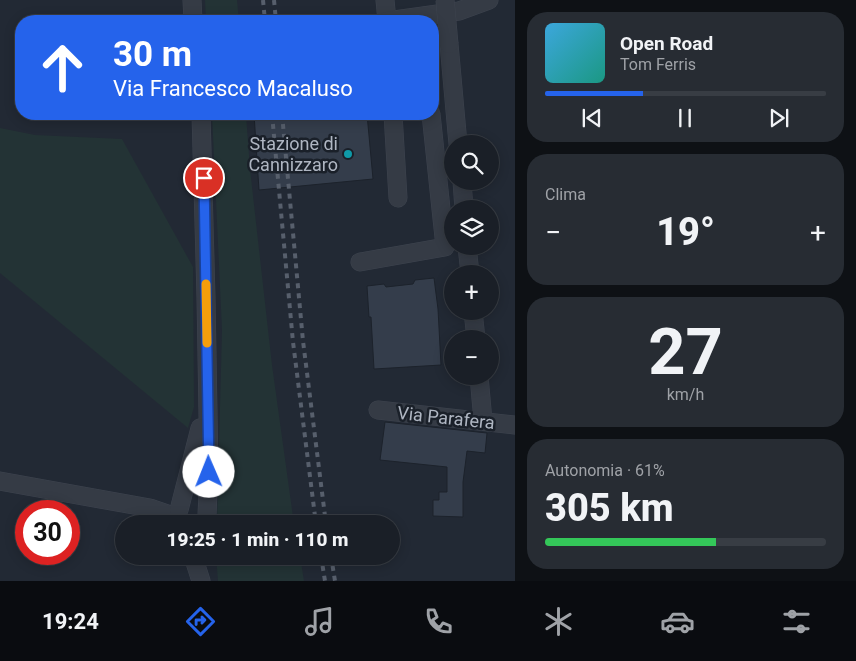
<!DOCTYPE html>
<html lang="it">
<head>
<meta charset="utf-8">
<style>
	body { margin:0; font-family:Roboto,sans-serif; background:#272c33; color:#f1f3f6; height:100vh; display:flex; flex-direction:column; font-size:19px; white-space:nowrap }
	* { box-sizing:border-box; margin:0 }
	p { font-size:16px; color:#9fa2a7 }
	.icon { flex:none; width:28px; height:28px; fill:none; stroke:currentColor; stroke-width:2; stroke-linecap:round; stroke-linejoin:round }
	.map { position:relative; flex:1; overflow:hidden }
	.side { display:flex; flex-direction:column; gap:12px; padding:12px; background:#0e1115; width:341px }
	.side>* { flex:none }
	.guide { position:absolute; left:15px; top:15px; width:424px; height:105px; border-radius:20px; box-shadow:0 2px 12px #0003,0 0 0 1px #383d44; background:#2563eb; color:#fff; overflow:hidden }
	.controls { position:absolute; left:444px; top:135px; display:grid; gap:10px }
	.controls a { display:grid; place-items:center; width:55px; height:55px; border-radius:50%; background:#1a1f27; box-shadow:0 2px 12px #0003,0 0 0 1px #383d44; font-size:25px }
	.speed { position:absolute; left:15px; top:500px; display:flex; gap:10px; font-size:25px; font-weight:700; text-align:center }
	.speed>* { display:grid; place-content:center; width:65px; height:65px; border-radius:50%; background:#1a1f27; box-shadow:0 2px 12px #0003,0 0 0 1px #383d44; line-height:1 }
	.speed .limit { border:8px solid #d22; background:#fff; color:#111 }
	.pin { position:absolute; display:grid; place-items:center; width:42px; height:42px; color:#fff; margin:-21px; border:2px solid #fff; border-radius:50%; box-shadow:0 1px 5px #0007 }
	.me { position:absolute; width:55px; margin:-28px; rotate:359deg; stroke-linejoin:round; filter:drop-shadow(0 0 4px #0008) }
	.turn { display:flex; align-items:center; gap:18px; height:105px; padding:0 15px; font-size:22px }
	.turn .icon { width:65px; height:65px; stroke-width:2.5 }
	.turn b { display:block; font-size:35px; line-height:42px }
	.big { font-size:38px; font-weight:800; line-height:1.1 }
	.side .tile { flex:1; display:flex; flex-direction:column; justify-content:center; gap:8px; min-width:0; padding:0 18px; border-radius:20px; background:#272c33 }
	.side .dial { align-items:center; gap:0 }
	.dial b { font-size:65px; line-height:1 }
	.song { display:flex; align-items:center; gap:15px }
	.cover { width:60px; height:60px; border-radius:8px; background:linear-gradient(135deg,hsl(200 70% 55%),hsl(170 70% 35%)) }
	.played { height:5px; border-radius:2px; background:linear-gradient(90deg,#2563eb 35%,#383d44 35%) }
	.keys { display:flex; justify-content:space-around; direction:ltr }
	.heat { display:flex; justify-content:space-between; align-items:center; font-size:28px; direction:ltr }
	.charge { height:8px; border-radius:4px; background:linear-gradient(90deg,#34c759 61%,#383d44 0) }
	.trip { position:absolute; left:115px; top:515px; width:285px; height:50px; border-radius:25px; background:#1a1f27; box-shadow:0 2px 12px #0003,0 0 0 1px #383d44; font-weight:800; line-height:50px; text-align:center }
	.tabs { display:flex; height:80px; justify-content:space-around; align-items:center; background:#0a0c10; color:#9fa2a7 }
	.tabs .icon { width:35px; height:35px }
	.tabs .active { color:#2563eb }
	.tabs b { font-size:22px; color:#f1f3f6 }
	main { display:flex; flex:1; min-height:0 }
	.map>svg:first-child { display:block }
</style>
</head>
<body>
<main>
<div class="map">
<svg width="515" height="581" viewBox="0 0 515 581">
	<rect width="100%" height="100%" fill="#222934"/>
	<g fill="#233335">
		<polygon points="205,0 237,0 239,21 206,21"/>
		<polygon points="212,114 246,114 250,169 272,365 294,524 217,524 222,330"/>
		<polygon points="0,128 35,135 122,139 193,267 194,407 188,428 0,273"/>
		<polygon points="216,556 300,556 304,581 218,581"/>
	</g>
	<g fill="#343d4b" stroke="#1c222b">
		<polygon points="254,114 367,114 373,179 259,190"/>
		<polygon points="434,278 438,309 441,365 374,369 371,317 369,317 367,286 384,284 386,287 413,284 415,280"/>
		<polygon points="385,422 487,433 485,453 467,451 463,482 463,517 433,516 433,500 439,500 439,492 447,492 447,467 380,460"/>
	</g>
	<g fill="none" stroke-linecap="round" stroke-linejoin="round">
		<g stroke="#3e444f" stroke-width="19">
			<g id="minor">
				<polyline points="192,0 193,21"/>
				<polyline points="385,0 387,21"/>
				<polyline points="387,21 459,11 489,0"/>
				<polyline points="449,44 458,144"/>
				<polyline points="201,114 206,297 209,471 207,515"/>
				<polyline points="393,114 398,198"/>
				<polyline points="462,181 464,209"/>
				<polyline points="467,246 470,274"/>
				<polyline points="360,262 445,247 431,114"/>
				<polyline points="473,311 476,339"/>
				<polyline points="479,376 483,421"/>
				<polyline points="378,410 515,425"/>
				<polyline points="0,481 150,508 176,517"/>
				<polyline points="179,510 200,428"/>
				<polyline points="193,556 201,581"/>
			</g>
		</g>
		<use href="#minor" stroke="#353b45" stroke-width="18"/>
		<g stroke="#575f6c" stroke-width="4" stroke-dasharray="5 5" stroke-linecap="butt">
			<polyline points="263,0 265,21"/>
			<polyline points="274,0 276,21"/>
			<polyline points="272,114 293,342 316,524"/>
			<polyline points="282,114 303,341 326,524"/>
			<polyline points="321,556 325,581"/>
			<polyline points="331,556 335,581"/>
		</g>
		<g stroke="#3e444f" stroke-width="19" stroke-linecap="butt">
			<polyline id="minor-bridge" points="445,0 449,44"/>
		</g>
		<use href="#minor-bridge" stroke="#353b45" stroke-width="18"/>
	</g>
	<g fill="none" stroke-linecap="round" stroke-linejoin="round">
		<g stroke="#184099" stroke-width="12">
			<polyline id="route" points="204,178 209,472"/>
		</g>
		<use href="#route" stroke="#2563eb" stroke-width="9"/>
		<polyline stroke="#f59e0b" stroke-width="9" points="206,284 207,343"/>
	</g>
	<circle fill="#0f9aa8" stroke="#1a2029" stroke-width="2" cx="348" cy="154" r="5"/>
	<g text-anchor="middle" stroke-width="5" stroke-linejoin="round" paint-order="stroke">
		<g font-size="18" fill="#afb6c2" stroke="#1a2029" text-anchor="end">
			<text x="338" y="150">Stazione di<tspan x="338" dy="21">Cannizzaro</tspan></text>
		</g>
		<g font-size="18" fill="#afb6c2" stroke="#1a2029">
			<text transform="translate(446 418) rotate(6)" y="6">Via Parafera</text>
		</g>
	</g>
</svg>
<div class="controls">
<a><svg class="icon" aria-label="search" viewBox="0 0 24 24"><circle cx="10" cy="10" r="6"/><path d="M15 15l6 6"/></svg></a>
<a><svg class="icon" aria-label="layers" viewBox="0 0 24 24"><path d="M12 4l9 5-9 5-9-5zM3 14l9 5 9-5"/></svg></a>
<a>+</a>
<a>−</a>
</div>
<div class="speed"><div class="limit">30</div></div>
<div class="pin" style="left:204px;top:178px;background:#d93025"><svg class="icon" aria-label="arrive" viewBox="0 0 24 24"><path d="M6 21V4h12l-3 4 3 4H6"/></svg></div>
<svg class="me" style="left:209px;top:472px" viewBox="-20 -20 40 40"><circle r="19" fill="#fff"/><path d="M0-13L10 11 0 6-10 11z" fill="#2563eb"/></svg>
<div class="trip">19:25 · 1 min · 110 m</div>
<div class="guide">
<div class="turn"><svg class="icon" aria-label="ahead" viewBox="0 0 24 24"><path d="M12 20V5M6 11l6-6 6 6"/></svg><div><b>30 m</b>Via Francesco Macaluso</div></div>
</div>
</div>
<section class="side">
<div class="tile">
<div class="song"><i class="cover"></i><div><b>Open Road</b><p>Tom Ferris</p></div></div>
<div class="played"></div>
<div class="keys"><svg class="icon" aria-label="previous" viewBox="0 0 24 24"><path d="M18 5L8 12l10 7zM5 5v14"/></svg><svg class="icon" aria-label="pause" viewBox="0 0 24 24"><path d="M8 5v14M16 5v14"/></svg><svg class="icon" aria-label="next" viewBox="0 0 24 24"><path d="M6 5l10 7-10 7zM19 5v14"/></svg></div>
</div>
<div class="tile"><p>Clima</p>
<div class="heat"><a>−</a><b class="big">19°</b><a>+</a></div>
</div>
<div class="tile dial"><b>27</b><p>km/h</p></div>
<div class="tile"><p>Autonomia · 61%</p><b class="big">305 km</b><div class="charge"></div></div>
</section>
</main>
<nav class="tabs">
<b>19:24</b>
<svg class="icon active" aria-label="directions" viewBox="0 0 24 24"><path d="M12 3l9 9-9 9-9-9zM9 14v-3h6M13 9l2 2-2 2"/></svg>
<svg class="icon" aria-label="music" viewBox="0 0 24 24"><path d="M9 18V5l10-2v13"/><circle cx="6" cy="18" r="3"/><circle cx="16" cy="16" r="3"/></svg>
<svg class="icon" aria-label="phone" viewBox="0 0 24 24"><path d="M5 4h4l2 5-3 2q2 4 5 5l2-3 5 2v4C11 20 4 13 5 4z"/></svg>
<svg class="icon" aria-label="climate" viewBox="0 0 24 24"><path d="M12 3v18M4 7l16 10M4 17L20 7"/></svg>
<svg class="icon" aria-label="car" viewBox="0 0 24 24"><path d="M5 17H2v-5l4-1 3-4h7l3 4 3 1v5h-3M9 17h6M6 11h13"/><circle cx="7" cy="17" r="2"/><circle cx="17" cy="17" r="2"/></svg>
<svg class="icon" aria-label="filters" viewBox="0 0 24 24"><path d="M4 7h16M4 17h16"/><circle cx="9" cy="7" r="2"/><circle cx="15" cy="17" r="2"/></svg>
</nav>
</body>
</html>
